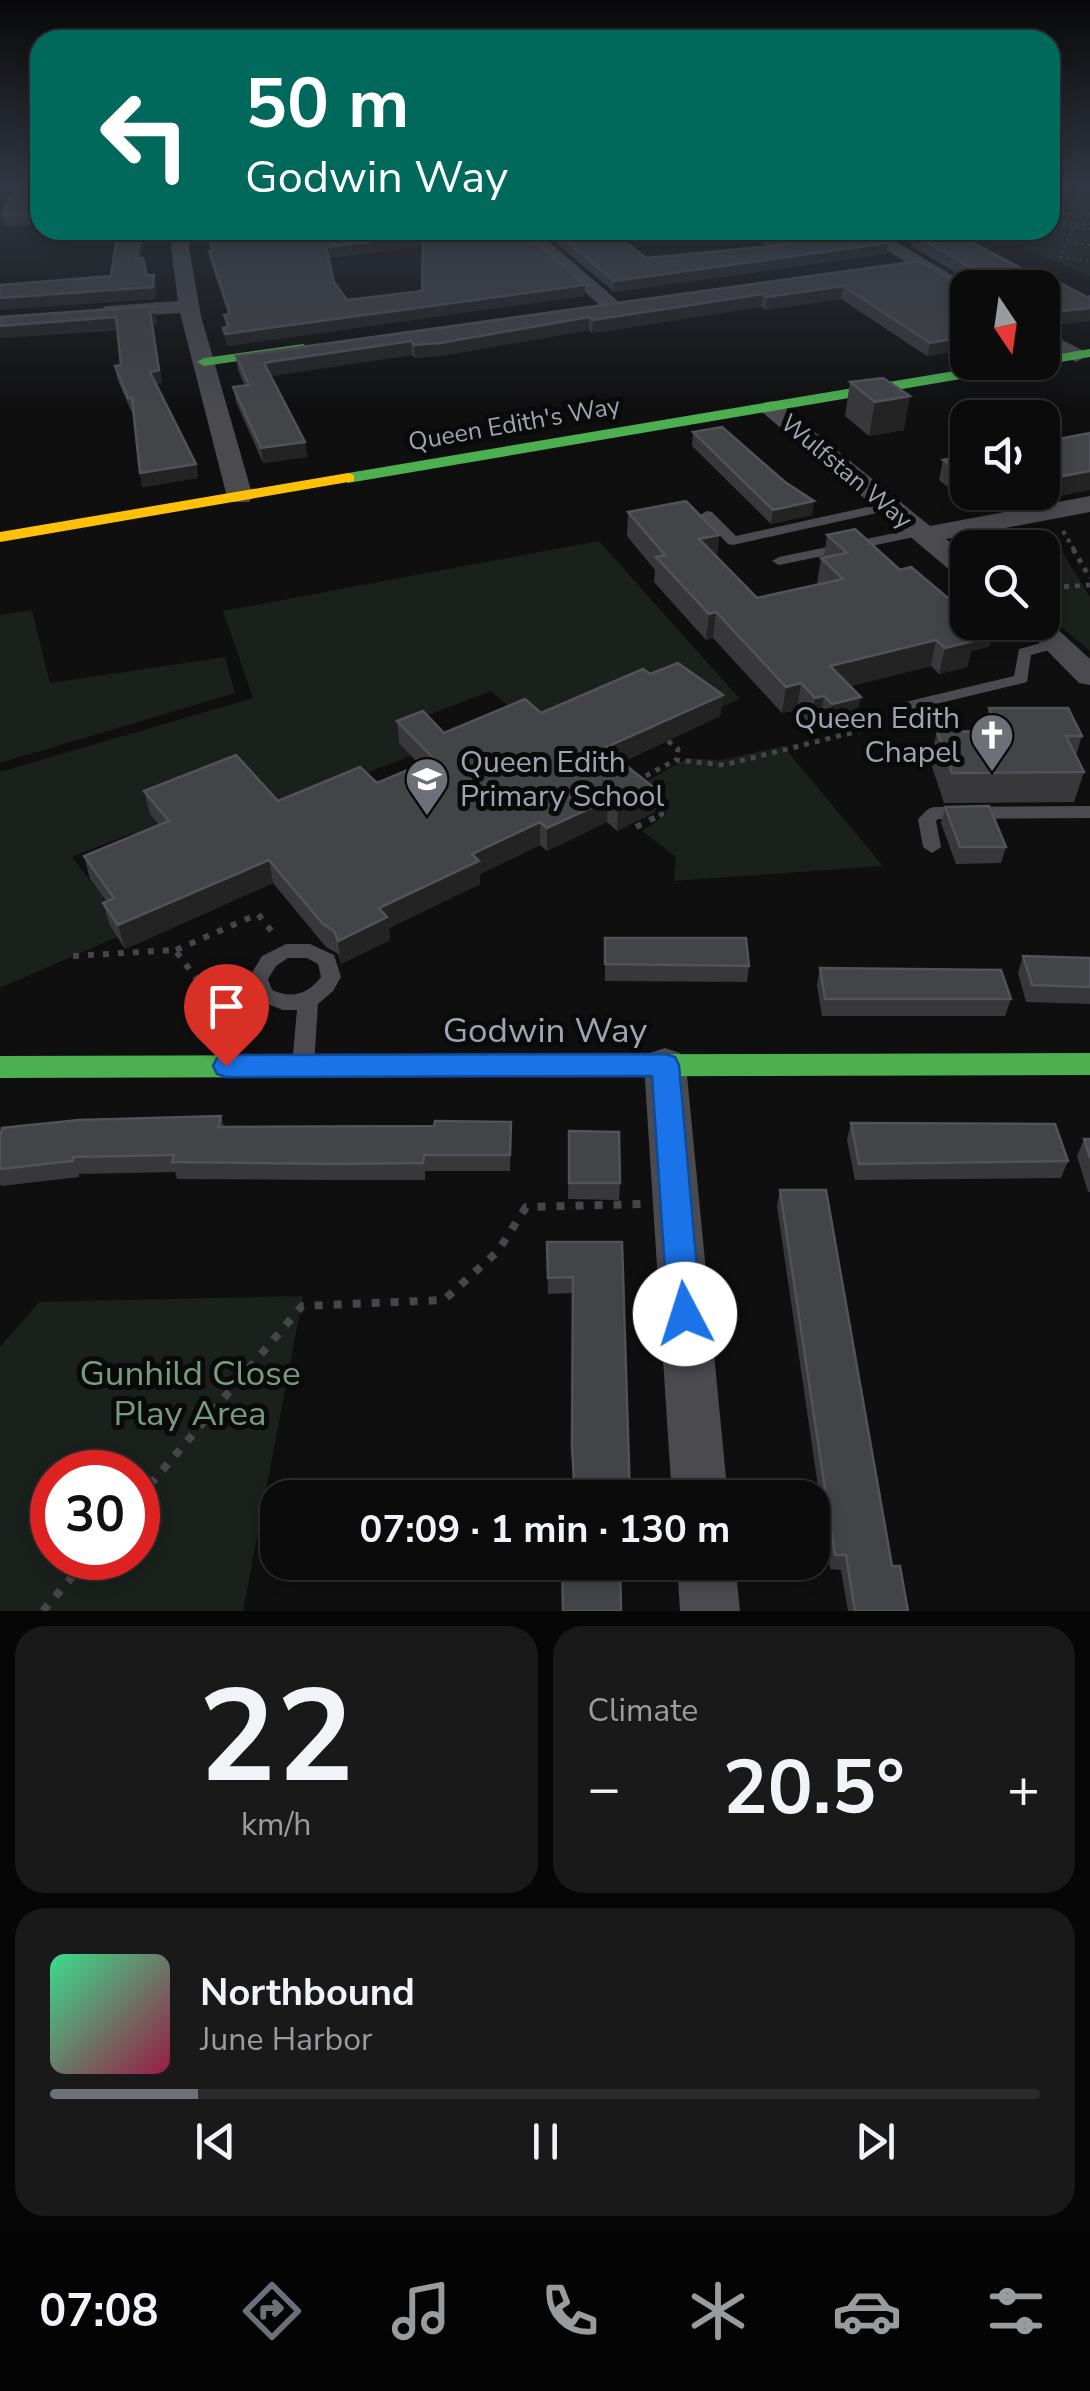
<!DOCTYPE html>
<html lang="en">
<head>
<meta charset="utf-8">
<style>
	body { margin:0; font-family:"Nunito Sans",sans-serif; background:#19191a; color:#f1f3f6; height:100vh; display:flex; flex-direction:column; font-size:38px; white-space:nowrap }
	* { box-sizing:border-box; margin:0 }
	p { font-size:32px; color:#9a9b9d }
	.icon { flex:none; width:55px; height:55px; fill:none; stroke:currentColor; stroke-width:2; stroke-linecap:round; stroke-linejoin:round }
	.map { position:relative; height:1611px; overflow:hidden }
	.sheet { display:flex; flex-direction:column; gap:15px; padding:15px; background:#060607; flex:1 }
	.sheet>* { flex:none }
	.top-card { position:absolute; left:30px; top:30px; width:1030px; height:210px; border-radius:30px; box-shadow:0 5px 15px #0003,0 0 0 2px #2b2b2d; background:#00695c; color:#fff; overflow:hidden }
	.needle { width:65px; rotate:167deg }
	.buttons { position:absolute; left:950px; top:270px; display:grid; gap:20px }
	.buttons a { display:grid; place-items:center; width:110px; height:110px; border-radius:20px; background:#0b0b0c; box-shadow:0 5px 15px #0003,0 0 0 2px #2b2b2d; font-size:50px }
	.speed { position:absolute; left:30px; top:1450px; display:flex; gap:20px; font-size:50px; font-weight:700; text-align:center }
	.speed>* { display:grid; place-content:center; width:130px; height:130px; border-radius:50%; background:#0b0b0c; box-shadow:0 5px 15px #0003,0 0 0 2px #2b2b2d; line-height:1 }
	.speed .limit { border:15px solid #d22; background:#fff; color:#111 }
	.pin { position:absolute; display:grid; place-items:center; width:85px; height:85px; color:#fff; margin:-102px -42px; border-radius:50% 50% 50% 0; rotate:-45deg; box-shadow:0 0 10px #0007 }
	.pin .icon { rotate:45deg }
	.me { position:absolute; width:110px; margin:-55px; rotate:355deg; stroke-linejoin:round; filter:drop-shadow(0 0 8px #0008) }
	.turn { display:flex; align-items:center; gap:35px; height:210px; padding:0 50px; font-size:45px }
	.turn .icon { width:130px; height:130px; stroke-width:2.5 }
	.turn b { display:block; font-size:70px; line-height:85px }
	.big { font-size:75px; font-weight:700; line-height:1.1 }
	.sheet .tile { flex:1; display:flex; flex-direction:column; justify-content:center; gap:15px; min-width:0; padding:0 35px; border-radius:30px; background:#19191a }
	.sheet .dial { align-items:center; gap:0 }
	.dial b { font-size:130px; line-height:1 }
	.song { display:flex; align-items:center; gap:30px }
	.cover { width:120px; height:120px; border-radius:15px; background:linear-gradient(135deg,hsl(150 70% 55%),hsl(340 70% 35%)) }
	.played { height:10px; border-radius:5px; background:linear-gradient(90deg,#6d6f79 15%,#2b2b2d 15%) }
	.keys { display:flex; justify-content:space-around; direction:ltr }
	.heat { display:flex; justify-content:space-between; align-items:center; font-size:55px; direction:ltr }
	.sheet .tiles { flex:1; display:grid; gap:15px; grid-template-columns:1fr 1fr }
	.tile:last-child { grid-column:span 2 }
	.trip { position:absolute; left:260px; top:1480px; width:570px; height:100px; border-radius:30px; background:#0b0b0c; box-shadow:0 5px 15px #0003,0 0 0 2px #2b2b2d; font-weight:700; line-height:100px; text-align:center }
	.tab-bar { display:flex; height:160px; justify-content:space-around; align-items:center; background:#040405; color:#9a9b9d }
	.tab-bar .icon { width:70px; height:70px }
	.tab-bar .active { color:#6d6f79 }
	.tab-bar b { font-size:45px; color:#f1f3f6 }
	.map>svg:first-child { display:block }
</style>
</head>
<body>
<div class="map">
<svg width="1090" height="1611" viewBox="0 0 1090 1611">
	<rect width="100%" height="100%" fill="#0f0f10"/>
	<g fill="#1a201b" fill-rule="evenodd">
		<polygon points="1050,187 1090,187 1090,276 1033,252 996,230 1050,230"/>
		<polygon points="1051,534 1090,597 1090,651 1043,612 1042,548 982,547"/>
		<polygon points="599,541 740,699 712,711 541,735 491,691 405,724 411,756 225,826 150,814 176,846 150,856 133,833 72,857 103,897 110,926 117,937 0,988 0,772 253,698 223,611"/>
		<polygon points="32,610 50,683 225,657 235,693 0,763 0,615"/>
		<polygon points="783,746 883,866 674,881 676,857 642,831 667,814 643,790 644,783 687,758 720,760"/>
		<path d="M303,1296l-60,315h-243v-264l39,-45zM138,1472v86h-86v-86z"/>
	</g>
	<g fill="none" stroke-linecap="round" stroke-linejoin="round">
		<g stroke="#45454a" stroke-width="2.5" stroke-dasharray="2.5 4" stroke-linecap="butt">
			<polyline points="1054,221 1060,213 1090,214"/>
			<polyline points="1050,223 1090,224"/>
			<polyline points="1050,224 1090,229"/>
			<polyline points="1073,227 1060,257 1090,261"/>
			<polyline points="1068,243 1090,245"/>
		</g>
		<polyline stroke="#45454a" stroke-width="4" stroke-dasharray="4 5" stroke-linecap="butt" points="1063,531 1075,551"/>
		<g stroke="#45454a" stroke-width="5" stroke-dasharray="5 6" stroke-linecap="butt">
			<polyline points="1073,549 1090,578"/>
			<polyline points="1042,588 1090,585"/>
			<polyline points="668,741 678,749 676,760"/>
			<polyline points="636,781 676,760 724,765 894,722"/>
			<polyline points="654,804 662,814 655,818"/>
		</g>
		<g stroke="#45454a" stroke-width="6" stroke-dasharray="6 9" stroke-linecap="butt">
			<polyline points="636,827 660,815"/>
			<polyline points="176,950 258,914 273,933"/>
			<polyline points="73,956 175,950 234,1029"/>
		</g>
		<g stroke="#45454a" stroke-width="8" stroke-dasharray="8 11" stroke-linecap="butt">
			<polyline points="138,1499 302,1306 444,1300 498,1251 526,1207 641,1204"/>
			<polyline points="43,1611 88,1558"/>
		</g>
		<g fill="#4a4a4f" fill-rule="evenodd">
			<polygon points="890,502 896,506 895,509 733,545 728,544 700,515 707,511 712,512 736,536"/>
			<polygon points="919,528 924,529 924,535 779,565 772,561 779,557"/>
			<polygon points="1059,638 1067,643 1064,646 1031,655 1027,682 907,711 899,706 901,703 1014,676 1019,649"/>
			<polygon points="1090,806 1090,818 938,819 936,821 941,847 932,853 923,847 918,819 928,809 934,807"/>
			<path d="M286,944h24l24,11 7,22 -8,14 -15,13 -4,61 -3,6 -8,2 -8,-2 -3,-6 5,-55h-14l-26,-10 -9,-21 14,-23zM288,958h19l11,6 3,13c-13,17 -29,22 -49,13l-4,-11 8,-13z"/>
		</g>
		<g fill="#4a4a4f" fill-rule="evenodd">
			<polygon points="173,230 191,230 189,248 201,316 253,497 249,502 231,502 227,497 180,313 106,318 96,312 106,306 178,301 171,248"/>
			<polygon points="516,230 535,230 618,301 618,309 604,309"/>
			<polygon points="854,230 876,230 974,288 968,288 968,298 961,296"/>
			<polygon points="1042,330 1084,351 1087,356 1076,362 1042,345"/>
			<polygon points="771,401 779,403 930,526 1090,496 1090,512 946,539 968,557 968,579 958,577 763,413 760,408 763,403"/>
			<polygon points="1043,616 1090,659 1090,685 1079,683 1019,622 1042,622"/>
			<polygon points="665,1048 680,1053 686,1065 728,1498 672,1498 644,1065 650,1053"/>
			<polygon points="677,1562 735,1562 740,1611 680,1611"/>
		</g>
		<g fill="#4caf50" fill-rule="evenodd">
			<polygon points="303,344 310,348 308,351 204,366 197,362 204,358"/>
			<polygon points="1090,349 1090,357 348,483 340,478 348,473 1008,362 1042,362 1042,357"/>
			<polygon points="1090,1053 1090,1075 0,1078 0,1056"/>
		</g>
		<polygon fill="#ffc107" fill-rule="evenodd" points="348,473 354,475 354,481 0,542 0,532"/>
	</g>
	<g fill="#38383b" fill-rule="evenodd">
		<polygon points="40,187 37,224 5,226 2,215"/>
		<path d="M378,230l207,55 -1,11 -357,50 -4,-18 3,-1 -2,-12 4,-1 -17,-52 -1,-21zM423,246l-1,45 -75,9 -13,-18 -6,-24z"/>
		<polygon points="541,230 597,230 607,238 646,258 767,246 741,230 844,230 886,254 614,292"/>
		<polygon points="948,230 1038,277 1047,276 1089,298 1090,295 1090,321 1042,326 1042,288 973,288 974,284 911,246 913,234"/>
		<polygon points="919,261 962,286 968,288 968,349 927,356 841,299 766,310 761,307 592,333 589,330 440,356 415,358 412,355 278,374 271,376 305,442 307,457 263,463 236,402 233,387 245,386 238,370 236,356"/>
		<polygon points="153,324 162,383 156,384 196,464 198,478 142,487 133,411 131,411 117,378 115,366 121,365 117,330 0,338 157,324"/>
		<polygon points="883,378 904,430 869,436 845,416 850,382"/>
		<polygon points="693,432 812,515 771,524 692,446"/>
		<polygon points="1090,433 1090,490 979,511 939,480 943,460 968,455 968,492 1042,492"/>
		<polygon points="628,512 719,535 717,557 757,598 819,584 817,583 821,558 824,557 827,535 900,570 990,646 971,651 967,667 939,674 931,666 850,686 856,724 827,731 820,723 811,725 797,710 782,713 713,638 706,640 654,582 655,570 627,536"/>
		<polygon points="650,674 723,695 720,716 622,762 655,812 617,831 607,822 547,851 540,845 480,874 480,884 389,928 390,940 341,964 338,954 326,947 273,883 125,949 110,926 103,903 106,901 90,879 84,856 159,825 150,814 144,791 278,801 377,783 420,765 399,743 397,721 444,733 541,713"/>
		<polygon points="989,708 1082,736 1076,755 1084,772 1074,802 944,803 930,761 937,731 983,732"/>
		<polygon points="945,807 1006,847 1001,863 956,864 941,823"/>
		<polygon points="605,938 749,966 747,982 605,981"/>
		<polygon points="1023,956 1090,958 1090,1004 1026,1002 1018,973"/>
		<polygon points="820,968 1011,999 1005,1016 822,1016 817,985"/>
		<polygon points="221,1116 224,1127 434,1126 511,1122 510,1171 425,1171 425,1180 337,1180 177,1179 175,1172 79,1174 79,1177 1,1186 0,1183 0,1138"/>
		<polygon points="851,1123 1068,1161 1061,1178 855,1180 847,1140"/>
		<polygon points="569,1131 620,1183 619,1200 568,1199"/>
		<polygon points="1084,1139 1090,1139 1090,1192 1088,1192 1077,1156"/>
		<polygon points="780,1190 892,1566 908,1611 848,1611 841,1570 830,1569 777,1206"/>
		<polygon points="547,1242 622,1242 630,1498 574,1498 572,1461 573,1293 548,1294"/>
		<polygon points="562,1562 631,1562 630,1569 620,1570"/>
	</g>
	<g fill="#232324">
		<polygon points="40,202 40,218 37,224 34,213"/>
		<polygon points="143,230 147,230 138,270 136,258"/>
		<polygon points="206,230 270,230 206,234"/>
		<polygon points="423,235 424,246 327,258 326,247"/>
		<polygon points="888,243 886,254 614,292 614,281"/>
		<polygon points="154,275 156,286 155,299 0,310 0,298"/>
		<polygon points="585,285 584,296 227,346 225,334"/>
		<polygon points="843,286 841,299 766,310 767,297"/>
		<polygon points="763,294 761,307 592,333 593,320"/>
		<polygon points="1090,308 1090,321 1042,326 1042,313"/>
		<polygon points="150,312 155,312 157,324 153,324 162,383 153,384 150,372"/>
		<polygon points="116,317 118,329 0,338 0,326"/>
		<polygon points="589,317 589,330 440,356 415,358 414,345"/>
		<polygon points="968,336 968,349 927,356 930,343"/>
		<polygon points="411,341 412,355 266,377 264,363"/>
		<polygon points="910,396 904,430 869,436 875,402"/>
		<polygon points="305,442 307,457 263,463 261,448"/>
		<polygon points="196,464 198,478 142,487 140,473"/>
		<polygon points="1090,471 1090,490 979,511 983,492 1042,492 1042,480"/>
		<polygon points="814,501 812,515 771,524 773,510"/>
		<polygon points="719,535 717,560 699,539"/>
		<polygon points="716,612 713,638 706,640 709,614"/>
		<polygon points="988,622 996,622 990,646 971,651 967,667 939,674 945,648 960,629"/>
		<polygon points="936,640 931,666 826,692 830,666"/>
		<polygon points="801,683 797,710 782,713 786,687"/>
		<polygon points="723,695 720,716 603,770 604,748"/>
		<polygon points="824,696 820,723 811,725 815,698"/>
		<polygon points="861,697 856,724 827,731 832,704"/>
		<polygon points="657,790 655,812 617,831 618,808"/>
		<polygon points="608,800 607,822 547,851 547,828"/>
		<polygon points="540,822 540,845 480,874 480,884 389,928 390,940 341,964 338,941 379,908 472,854"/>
		<polygon points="269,860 273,883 125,949 118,925"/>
	</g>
	<g fill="#434448" stroke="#525258" stroke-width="2.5" fill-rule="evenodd">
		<polygon points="15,187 40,187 40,202 34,213 2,215"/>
		<polygon points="118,230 143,230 136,258 143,258 147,275 154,275 153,287 0,298 0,285 111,276"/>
		<path d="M378,230h144l63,55 -360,49 -2,-6 6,-2 -5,-11 6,-1 -21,-63h3l-2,-10zM423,235l-1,56 -75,9 -13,-18 -8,-35z"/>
		<polygon points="554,230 597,230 607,238 619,237 646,258 783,245 759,230 844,230 864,242 882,239 888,243 614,281"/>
		<polygon points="948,230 1038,277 1047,276 1089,298 1090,295 1090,308 1042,313 1042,288 973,288 978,272 913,234"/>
		<polygon points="919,261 962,286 969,288 968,288 968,336 930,343 843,286 767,297 763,294 593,320 589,317 440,343 414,345 411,341 276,361 264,363 305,442 261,448 233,387 249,385 236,356"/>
		<polygon points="154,306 155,312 150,312 159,370 150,372 196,464 140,473 132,398 128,398 115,366 121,365 116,317 0,326 0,317"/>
		<polygon points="883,378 910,396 875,402 850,382"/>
		<polygon points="722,427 785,482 814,501 773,510 693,432"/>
		<polygon points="1090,433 1090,471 1042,480 1042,442"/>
		<polygon points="968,455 968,478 943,460"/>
		<polygon points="686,501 719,535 699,539 757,598 843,579 821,558 847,553 827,535 855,529 900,570 911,567 955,604 968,601 968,622 988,622 960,629 973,641 945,648 936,640 830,666 861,697 832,704 824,696 815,698 801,683 786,687 716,612 709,614 656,557 665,555 628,512"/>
		<polygon points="678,663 723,695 604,748 657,790 618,808 608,800 547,828 540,822 472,854 479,861 379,908 387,917 338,941 334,931 323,924 269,860 118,925 103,903 114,898 84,856 169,821 144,791 236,755 278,801 360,767 377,783 434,759 397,721 423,711 444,733 525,699 541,713 643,669 650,674"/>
		<polygon points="989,708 1068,708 1082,736 1066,736 1084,772 952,773 937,731 999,732"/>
		<polygon points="989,806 1006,847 960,847 945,807"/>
		<polygon points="605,938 746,938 749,966 605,964"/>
		<polygon points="1023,956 1090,958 1090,987 1032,985"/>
		<polygon points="820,968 1001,970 1011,999 825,999"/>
		<polygon points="221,1116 218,1127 434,1126 435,1121 511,1122 510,1155 424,1155 423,1163 335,1164 172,1162 174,1155 73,1157 73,1161 0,1169 0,1138 2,1128 79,1120"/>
		<polygon points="851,1123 1055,1124 1068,1161 859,1164"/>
		<polygon points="569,1131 619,1132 620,1183 569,1183"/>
		<polygon points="1084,1139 1090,1139 1090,1158"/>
		<polygon points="780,1190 826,1190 892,1566 900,1566 908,1611 855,1611 846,1555 835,1555"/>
		<polygon points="547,1242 622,1242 630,1498 575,1498 572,1446 573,1277 548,1278"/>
		<polygon points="562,1562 620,1562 621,1611 563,1611"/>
	</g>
	<linearGradient id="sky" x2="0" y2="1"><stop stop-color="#080809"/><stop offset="0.45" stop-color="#313742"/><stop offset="1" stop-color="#313742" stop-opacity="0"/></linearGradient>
	<rect width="1090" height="412" fill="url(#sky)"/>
	<polygon fill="#1a73e8" stroke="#114b97" stroke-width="2.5" points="665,1054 675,1057 679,1065 701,1314 696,1325 685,1330 673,1325 668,1314 652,1076 226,1077 217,1074 213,1066 217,1058 226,1055"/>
	<defs>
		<g id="church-pin" transform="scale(2.25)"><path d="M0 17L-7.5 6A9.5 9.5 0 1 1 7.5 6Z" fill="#6d6f79" stroke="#0a0a0b"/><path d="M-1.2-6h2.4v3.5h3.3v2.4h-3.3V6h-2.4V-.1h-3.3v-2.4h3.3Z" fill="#fff"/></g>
		<g id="school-pin" transform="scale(2.25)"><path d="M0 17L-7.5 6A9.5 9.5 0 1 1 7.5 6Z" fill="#6d6f79" stroke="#0a0a0b"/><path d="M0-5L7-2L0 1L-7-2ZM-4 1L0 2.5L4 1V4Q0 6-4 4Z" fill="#fff"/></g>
	</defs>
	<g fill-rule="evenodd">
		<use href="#church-pin" x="992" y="735"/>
		<use href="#school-pin" x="427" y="779"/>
	</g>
	<g text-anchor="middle" stroke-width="10" stroke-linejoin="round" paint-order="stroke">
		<g font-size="25" fill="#a0a3b1" stroke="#0a0a0b">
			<text transform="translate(514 423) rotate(-10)" y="9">Queen Edith's Way</text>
			<text transform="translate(847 471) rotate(40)" y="9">Wulfstan Way</text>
		</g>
		<g font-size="30" fill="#a0a3b1" stroke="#0a0a0b" text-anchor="end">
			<text x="960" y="728">Queen Edith<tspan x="960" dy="34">Chapel</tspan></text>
			<text x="460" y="772" text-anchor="start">Queen Edith<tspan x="460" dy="34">Primary School</tspan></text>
		</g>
		<g font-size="35" fill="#a0a3b1" stroke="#0a0a0b">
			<text x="545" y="1042">Godwin Way</text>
		</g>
		<g font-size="35" fill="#779c7e" stroke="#0a0a0b">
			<text x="190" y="1385">Gunhild Close<tspan x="190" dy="40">Play Area</tspan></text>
		</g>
	</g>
</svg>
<div class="buttons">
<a><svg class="needle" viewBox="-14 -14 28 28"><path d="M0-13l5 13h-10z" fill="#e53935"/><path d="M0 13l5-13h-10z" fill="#9a9b9d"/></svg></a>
<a><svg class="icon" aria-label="sound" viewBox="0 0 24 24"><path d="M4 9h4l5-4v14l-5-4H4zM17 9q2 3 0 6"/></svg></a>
<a><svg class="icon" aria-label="search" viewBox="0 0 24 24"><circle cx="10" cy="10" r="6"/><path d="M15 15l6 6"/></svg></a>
</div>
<div class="speed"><div class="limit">30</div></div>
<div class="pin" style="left:226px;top:1066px;background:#d93025"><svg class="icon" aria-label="arrive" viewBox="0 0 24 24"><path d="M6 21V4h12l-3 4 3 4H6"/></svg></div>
<svg class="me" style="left:685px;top:1314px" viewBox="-20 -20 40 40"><circle r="19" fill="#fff"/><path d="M0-13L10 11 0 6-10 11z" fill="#1a73e8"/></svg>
<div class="trip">07:09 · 1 min · 130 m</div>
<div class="top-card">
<div class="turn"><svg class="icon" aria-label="left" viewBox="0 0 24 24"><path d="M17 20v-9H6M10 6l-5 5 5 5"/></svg><div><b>50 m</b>Godwin Way</div></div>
</div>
</div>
<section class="sheet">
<div class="tiles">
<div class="tile dial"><b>22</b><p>km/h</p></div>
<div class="tile"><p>Climate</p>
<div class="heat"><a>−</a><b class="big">20.5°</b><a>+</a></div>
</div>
<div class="tile">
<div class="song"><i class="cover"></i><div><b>Northbound</b><p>June Harbor</p></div></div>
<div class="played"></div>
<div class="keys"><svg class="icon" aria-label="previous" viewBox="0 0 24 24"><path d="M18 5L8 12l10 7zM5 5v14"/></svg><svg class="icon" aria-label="pause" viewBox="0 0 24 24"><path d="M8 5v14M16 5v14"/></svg><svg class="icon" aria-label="next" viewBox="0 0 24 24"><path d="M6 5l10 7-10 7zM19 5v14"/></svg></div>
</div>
</div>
</section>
<nav class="tab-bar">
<b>07:08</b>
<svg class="icon active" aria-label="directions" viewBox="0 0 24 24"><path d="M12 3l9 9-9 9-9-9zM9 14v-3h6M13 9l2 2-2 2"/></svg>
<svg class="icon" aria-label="music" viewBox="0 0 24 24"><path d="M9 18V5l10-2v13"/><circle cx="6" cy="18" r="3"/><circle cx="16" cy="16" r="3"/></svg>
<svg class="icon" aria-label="phone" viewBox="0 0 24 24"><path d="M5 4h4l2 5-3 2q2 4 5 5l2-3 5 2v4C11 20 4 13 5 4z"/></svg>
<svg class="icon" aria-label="climate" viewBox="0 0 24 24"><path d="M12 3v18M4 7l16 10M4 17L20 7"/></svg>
<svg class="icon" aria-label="car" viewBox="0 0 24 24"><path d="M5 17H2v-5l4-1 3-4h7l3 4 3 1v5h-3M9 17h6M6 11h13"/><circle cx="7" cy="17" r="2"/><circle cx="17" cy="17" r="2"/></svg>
<svg class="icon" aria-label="filters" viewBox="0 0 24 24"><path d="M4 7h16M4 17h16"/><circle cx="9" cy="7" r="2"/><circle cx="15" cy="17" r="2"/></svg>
</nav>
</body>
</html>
